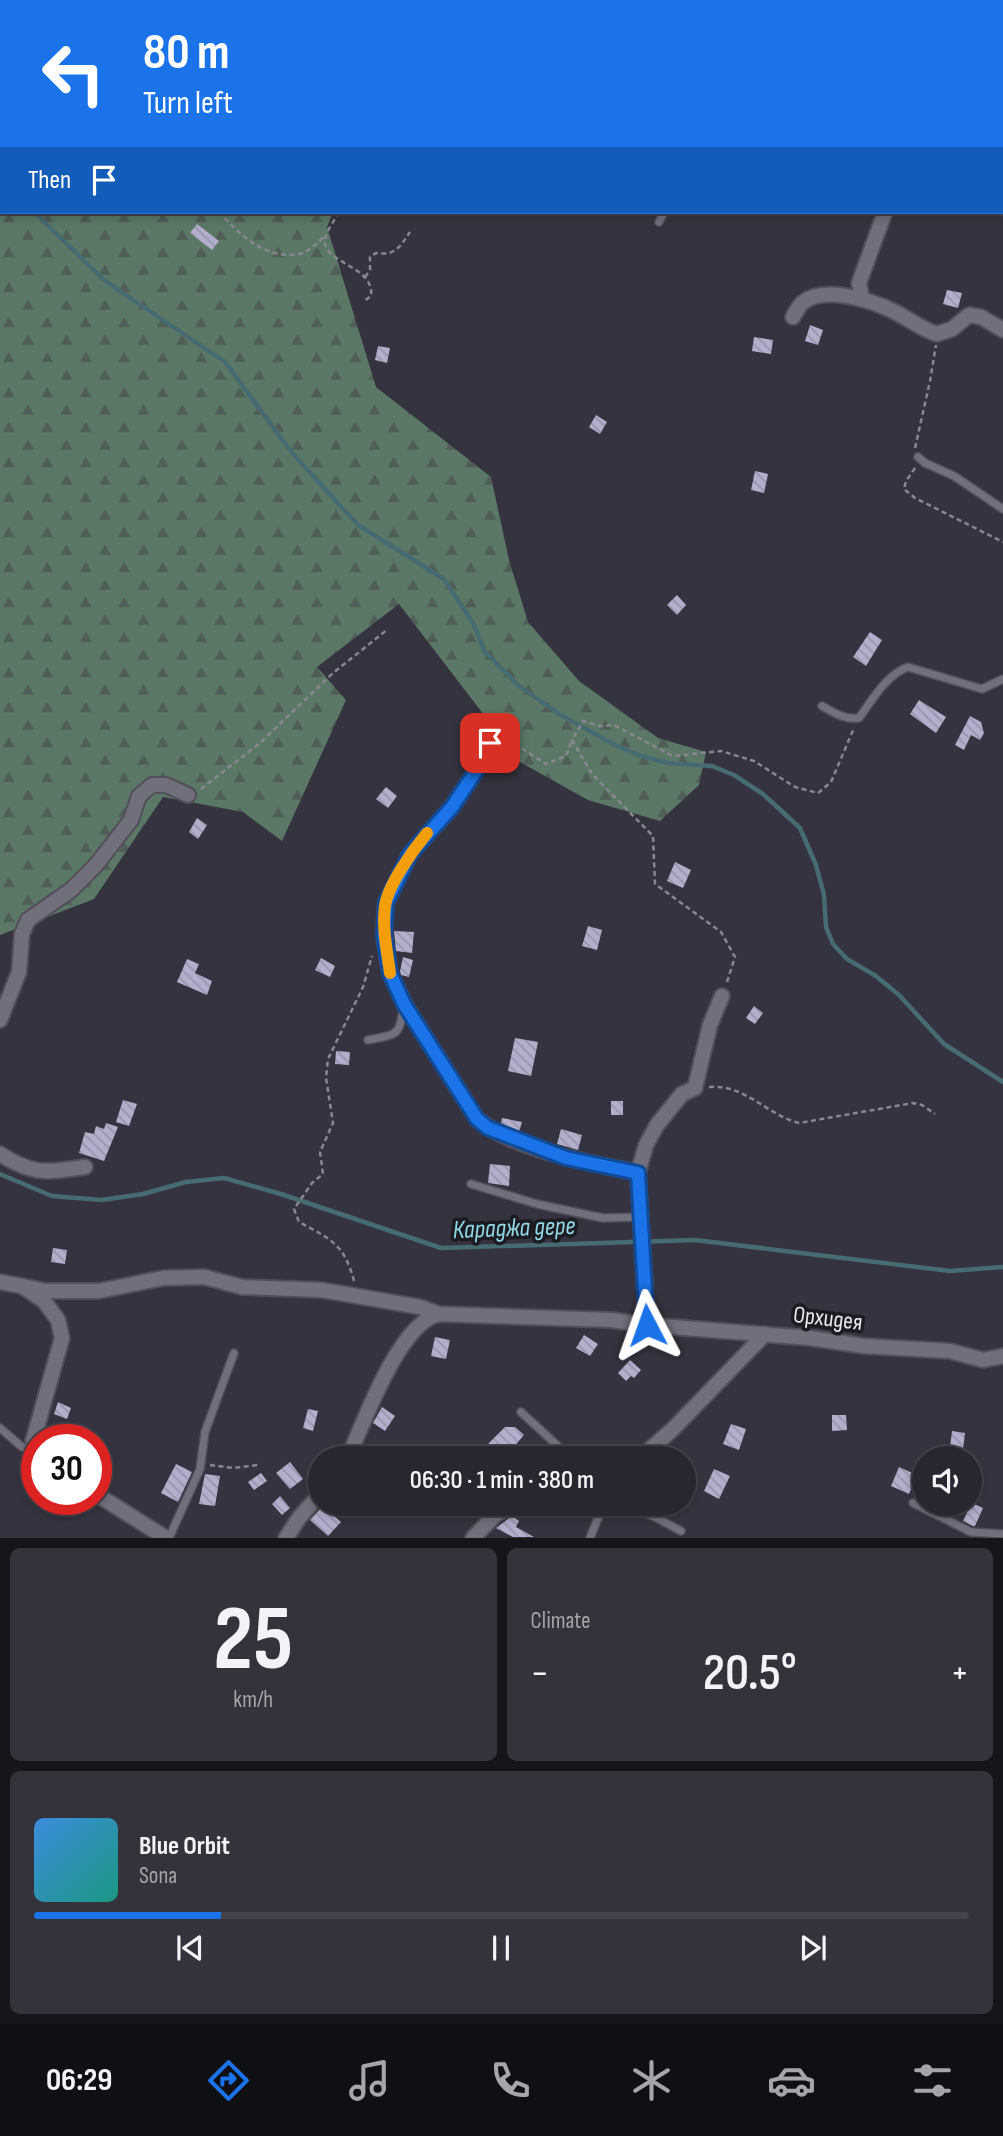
<!DOCTYPE html>
<html lang="en">
<head>
<meta charset="utf-8">
<style>
	body { margin:0; font-family:"Sofia Sans Condensed",sans-serif; background:#34323b; color:#f1f3f6; height:100vh; display:flex; flex-direction:column; font-size:26px; white-space:nowrap }
	* { box-sizing:border-box; margin:0 }
	p { font-size:23px; color:#a5a5aa }
	.icon { flex:none; width:38px; height:38px; fill:none; stroke:currentColor; stroke-width:2; stroke-linecap:round; stroke-linejoin:round }
	.map { position:relative; height:1538px; overflow:hidden }
	.panel { display:flex; flex-direction:column; gap:10px; padding:10px; background:#16151a; flex:1 }
	.panel>* { flex:none }
	.hud { position:absolute; left:0px; top:0px; width:1004px; height:214px; box-shadow:0 4px 10px #0003,0 0 0 2px #44434b; background:#1a73e8; color:#fff; overflow:hidden }
	.controls { position:absolute; left:912px; top:1446px; display:grid; gap:14px }
	.controls a { display:grid; place-items:center; width:70px; height:70px; border-radius:50%; background:#28262f; box-shadow:0 4px 10px #0003,0 0 0 2px #44434b; font-size:35px }
	.speed { position:absolute; left:21px; top:1424px; display:flex; gap:14px; font-size:35px; font-weight:700; text-align:center }
	.speed>* { display:grid; place-content:center; width:91px; height:91px; border-radius:50%; background:#28262f; box-shadow:0 4px 10px #0003,0 0 0 2px #44434b; line-height:1 }
	.speed .limit { border:10px solid #d22; background:#fff; color:#111 }
	.pin { position:absolute; display:grid; place-items:center; width:60px; height:60px; color:#fff; margin:-30px; border-radius:14px; box-shadow:0 4px 10px #0006 }
	.me { position:absolute; width:77px; margin:-38px; rotate:356deg; stroke-linejoin:round; filter:drop-shadow(0 0 5px #0008) }
	.turn { display:flex; align-items:center; gap:24px; height:147px; padding:0 28px; font-size:32px }
	.turn .icon { width:91px; height:91px; stroke-width:2.5 }
	.turn b { display:block; font-size:49px; line-height:60px }
	.then { display:flex; align-items:center; height:66px; padding:0 28px; background:#0003; gap:14px; font-size:26px }
	.big { font-size:52px; font-weight:600; line-height:1.1 }
	.panel .widget { flex:1; display:flex; flex-direction:column; justify-content:center; gap:10px; min-width:0; padding:0 24px; border-radius:10px; background:#34323b }
	.panel .dial { align-items:center; gap:0 }
	.dial b { font-size:91px; line-height:1 }
	.song { display:flex; align-items:center; gap:21px }
	.cover { width:84px; height:84px; border-radius:10px; background:linear-gradient(135deg,hsl(210 70% 55%),hsl(170 70% 35%)) }
	.played { height:7px; border-radius:4px; background:linear-gradient(90deg,#1a73e8 20%,#44434b 20%) }
	.keys { display:flex; justify-content:space-around; direction:ltr }
	.heat { display:flex; justify-content:space-between; align-items:center; font-size:38px; direction:ltr }
	.panel .tiles { flex:1; display:grid; gap:10px; grid-template-columns:1fr 1fr }
	.widget:last-child { grid-column:span 2 }
	.trip { position:absolute; left:308px; top:1446px; width:388px; height:70px; border-radius:35px; background:#28262f; box-shadow:0 4px 10px #0003,0 0 0 2px #44434b; font-weight:600; line-height:70px; text-align:center }
	.dock { display:flex; height:112px; justify-content:space-around; align-items:center; background:#100f13; color:#a5a5aa }
	.dock .icon { width:49px; height:49px }
	.dock .selected { color:#1a73e8 }
	.dock b { font-size:32px; color:#f1f3f6 }
	.map>svg:first-child { display:block }
</style>
</head>
<body>
<div class="map">
<svg width="1003" height="1538" viewBox="0 0 1003 1538">
	<defs>
		<pattern id="forest-firs" width="22" height="20" patternUnits="userSpaceOnUse" patternTransform="scale(1.75)"><rect width="22" height="20" fill="#5b7866"/><path d="M5 1l3.5 6h-7zM16 11l3.5 6h-7z" fill="#505e57"/></pattern>
		<pattern id="building-back-hatch" width="6" height="6" patternUnits="userSpaceOnUse" patternTransform="scale(1.75)"><rect width="6" height="6" fill="#b4aecd"/><path d="M-1 5l2 2M0 0l6 6M5-1l2 2" fill="none" stroke="#9894ac"/></pattern>
	</defs>
	<rect width="100%" height="100%" fill="#35333f"/>
	<polygon fill="url(#forest-firs)" points="0,0 542,0 2,2 2,212 333,212 327,227 376,387 491,477 509,560 528,622 579,681 658,738 706,752 699,785 660,821 588,800 520,762 399,604 317,667 346,700 282,841 243,812 163,797 94,899 0,935"/>
	<g fill="none" stroke-linecap="round" stroke-linejoin="round">
		<g stroke="#466b73" stroke-width="4.5">
			<polyline points="0,175 2,178"/>
			<polyline points="34,212 104,280 225,362 293,454 358,525 444,579 473,623 485,652 519,686 559,714 615,745 641,756 668,763 712,766 734,775 763,794 800,828 816,865 824,895 826,927 833,944 847,959 876,976 899,995 944,1044 1003,1082"/>
			<polyline points="0,1174 52,1196 102,1200 143,1194 186,1182 224,1178 281,1194 441,1248 695,1240 950,1271 1003,1267"/>
		</g>
	</g>
	<g fill="url(#building-back-hatch)">
		<polygon points="197,224 219,241 212,250 190,233"/>
		<polygon points="947,290 962,293 958,308 943,304"/>
		<polygon points="810,325 823,330 818,345 805,341"/>
		<polygon points="754,337 773,340 771,354 752,351"/>
		<polygon points="378,346 390,348 387,363 375,360"/>
		<polygon points="596,415 607,422 600,434 589,427"/>
		<polygon points="755,471 768,474 764,493 751,490"/>
		<polygon points="677,595 686,605 677,615 667,605"/>
		<polygon points="870,632 882,640 866,666 853,657"/>
		<polygon points="919,700 946,717 936,733 910,714"/>
		<polygon points="970,716 981,722 984,733 980,740 971,735 964,750 955,745"/>
		<polygon points="386,787 397,796 388,808 376,799"/>
		<polygon points="197,818 207,825 198,839 189,832"/>
		<polygon points="675,862 691,870 683,888 667,881"/>
		<polygon points="588,926 602,930 597,950 582,946"/>
		<polygon points="394,931 414,932 412,953 396,951"/>
		<polygon points="403,957 413,960 409,977 401,975 400,971"/>
		<polygon points="321,958 335,966 330,977 315,970"/>
		<polygon points="187,959 199,964 195,973 212,981 207,995 177,982"/>
		<polygon points="754,1006 763,1013 755,1024 746,1018"/>
		<polygon points="515,1038 538,1042 531,1076 508,1071"/>
		<polygon points="336,1051 350,1052 349,1065 335,1064"/>
		<polygon points="123,1100 137,1104 129,1126 116,1122"/>
		<rect x="611" y="1101" width="12" height="14"/>
		<polygon points="502,1118 522,1122 519,1132 501,1123"/>
		<polygon points="106,1123 118,1127 104,1161 79,1153 85,1132 94,1134 96,1126 104,1129"/>
		<polygon points="561,1129 582,1135 578,1150 557,1144"/>
		<polygon points="490,1164 510,1166 509,1186 488,1183"/>
		<polygon points="53,1248 67,1250 65,1264 51,1262"/>
		<polygon points="584,1335 598,1344 590,1356 576,1348"/>
		<polygon points="435,1337 450,1340 446,1359 431,1356"/>
		<polygon points="630,1360 641,1370 634,1378 631,1376 626,1381 618,1373"/>
		<polygon points="58,1402 71,1408 67,1419 54,1414"/>
		<polygon points="382,1407 395,1416 385,1431 373,1423"/>
		<polygon points="308,1409 318,1411 313,1431 303,1428"/>
		<polygon points="832,1415 846,1415 847,1430 832,1431"/>
		<polygon points="731,1424 746,1429 739,1450 723,1444"/>
		<polygon points="505,1427 515,1427 524,1435 512,1449 503,1448 497,1455 487,1445"/>
		<polygon points="952,1431 965,1433 963,1449 950,1447"/>
		<polygon points="290,1462 303,1479 290,1489 276,1473"/>
		<polygon points="176,1464 192,1472 178,1502 161,1493"/>
		<polygon points="899,1467 917,1475 909,1494 891,1486"/>
		<polygon points="714,1469 730,1476 719,1499 704,1491"/>
		<polygon points="261,1473 267,1481 254,1490 248,1482"/>
		<polygon points="205,1474 220,1476 215,1506 199,1504"/>
		<polygon points="280,1496 290,1508 282,1515 272,1504"/>
		<polygon points="31,1500 67,1500 57,1516"/>
		<polygon points="404,1503 435,1503 425,1518"/>
		<polygon points="948,1503 972,1503 983,1508 975,1526 973,1526 963,1521 967,1513"/>
		<polygon points="323,1506 341,1522 328,1536 310,1520"/>
		<polygon points="512,1516 519,1521 516,1527 534,1537 513,1537 496,1528"/>
	</g>
	<g fill="none" stroke-linecap="round" stroke-linejoin="round">
		<g stroke="#524f5a" stroke-width="10">
			<g id="lane">
				<polyline points="659,222 664,212"/>
				<polyline points="918,457 925,463 954,476 1003,509"/>
				<path d="M822,706c12,7 23,14 37,12 14,-19 27,-43 49,-51l74,22 21,-10"/>
				<path d="M368,1040c31,-6 31,-4 36,-35"/>
				<polyline points="471,1184 537,1204 603,1218 641,1217"/>
				<polyline points="521,1412 571,1458"/>
				<polyline points="0,1428 22,1447 34,1452"/>
				<polyline points="618,1503 655,1517 681,1531"/>
				<polyline points="913,1503 971,1532 1003,1534"/>
				<polyline points="169,1538 200,1469 205,1432 234,1353"/>
				<polyline points="590,1538 604,1503"/>
			</g>
		</g>
		<g stroke="#524f5a" stroke-width="18">
			<g id="street">
				<polyline points="170,2 175,0"/>
				<polyline points="529,2 532,0"/>
				<polyline points="836,2 837,0"/>
				<polyline points="0,12 2,13"/>
				<polyline points="862,298 859,283 885,212"/>
				<path d="M793,317c2,-4 6,-10 9,-14 21,-18 69,-3 91,8 15,7 28,18 44,23l15,-5 17,-14 12,2 22,13"/>
				<path d="M494,742l-4,1 -6,16 -32,48 -42,47 -24,49 -1,9 -1,24 6,37 15,32 72,114c39,32 112,43 161,54"/>
				<polyline points="0,1020 19,972 22,934 28,920 71,890 96,865 131,820 139,796 152,785 166,785 188,795"/>
				<path d="M0,1154c34,22 47,18 85,13"/>
				<polyline points="0,1282 22,1286 44,1301 58,1320 62,1338 33,1441 37,1455"/>
				<polyline points="22,1286 46,1291 99,1291 163,1278 204,1277 242,1287 322,1290 420,1307 439,1314"/>
				<polyline points="647,1325 638,1173 646,1145 657,1125 682,1094 695,1088 710,1025 722,996"/>
				<path d="M348,1458c16,-36 51,-135 91,-144l172,6 36,5 163,13 54,8 86,5 33,9 20,-4"/>
				<polyline points="640,1458 673,1429 765,1334"/>
				<polyline points="96,1494 166,1538"/>
				<polyline points="286,1538 299,1518 320,1494"/>
				<polyline points="473,1538 495,1515 515,1503"/>
			</g>
		</g>
		<g stroke="#898791" stroke-width="2.5" stroke-dasharray="5 3.5" stroke-linecap="butt">
			<path d="M219,212c20,22 46,48 80,42 9,-1 20,-13 27,-19"/>
			<path d="M339,212c-4,8 -14,20 -14,29 -2,22 50,25 46,55l-8,6"/>
			<path d="M365,277l5,-7v-13l6,-4c19,3 24,-6 34,-21"/>
			<polyline points="915,448 930,381 936,345"/>
			<polyline points="915,468 906,481 904,489 915,498 1003,542"/>
			<polyline points="507,742 512,742 546,764 566,756 572,740"/>
			<polyline points="201,789 260,743 333,673 388,629"/>
			<polyline points="727,982 735,957 721,932 655,884 653,836 592,774 572,740 583,721 600,726 614,725 673,756 721,751 754,761 795,787 818,793 831,782 854,728"/>
			<path d="M709,1087c36,-3 58,28 90,36l114,-20 9,2 13,9"/>
			<path d="M354,1281c-10,-38 -24,-42 -55,-59l-5,-13 18,-26 11,-9 -3,-22 13,-29 -7,-45 2,-19 35,-72 9,-31"/>
			<polyline points="210,1465 233,1468 258,1465"/>
		</g>
		<use href="#lane" stroke="#726f7d" stroke-width="7"/>
		<use href="#street" stroke="#726f7d" stroke-width="14"/>
	</g>
	<g fill="none" stroke-linecap="round" stroke-linejoin="round">
		<g stroke="#114b97" stroke-width="18">
			<polyline id="route" points="490,743 484,759 452,807 410,854 386,903 384,936 390,973 404,1004 477,1119 488,1128 566,1158 638,1173 647,1325"/>
		</g>
		<use href="#route" stroke="#1a73e8" stroke-width="12"/>
		<path stroke="#f59e0b" stroke-width="12" d="M390,973c-3,-23 -8,-45 -5,-67 3,-21 28,-56 42,-73"/>
	</g>
	<g text-anchor="middle" stroke-width="7" stroke-linejoin="round" paint-order="stroke">
		<g font-size="24" fill="#e9e7ef" stroke="#1c1b21">
			<text transform="translate(828 1318) rotate(7)" y="8">Орхидея</text>
		</g>
		<g font-size="26" font-style="italic" fill="#90d8e6" stroke="#1c1b21">
			<text transform="translate(514 1227) rotate(-2)" y="9">Караджа дере</text>
		</g>
	</g>
</svg>
<div class="controls">
<a><svg class="icon" aria-label="sound" viewBox="0 0 24 24"><path d="M4 9h4l5-4v14l-5-4H4zM17 9q2 3 0 6"/></svg></a>
</div>
<div class="speed"><div class="limit">30</div></div>
<div class="pin" style="left:490px;top:743px;background:#d93025"><svg class="icon" aria-label="arrive" viewBox="0 0 24 24"><path d="M6 21V4h12l-3 4 3 4H6"/></svg></div>
<svg class="me" style="left:647px;top:1325px" viewBox="-20 -20 40 40"><path d="M0-17L14 15 0 8-14 15z" fill="#1a73e8" stroke="#fff" stroke-width="4"/></svg>
<div class="trip">06:30 · 1 min · 380 m</div>
<div class="hud">
<div class="turn"><svg class="icon" aria-label="left" viewBox="0 0 24 24"><path d="M17 20v-9H6M10 6l-5 5 5 5"/></svg><div><b>80 m</b>Turn left</div></div>
<div class="then">Then<svg class="icon" aria-label="arrive" viewBox="0 0 24 24"><path d="M6 21V4h12l-3 4 3 4H6"/></svg></div>
</div>
</div>
<section class="panel">
<div class="tiles">
<div class="widget dial"><b>25</b><p>km/h</p></div>
<div class="widget"><p>Climate</p>
<div class="heat"><a>−</a><b class="big">20.5°</b><a>+</a></div>
</div>
<div class="widget">
<div class="song"><i class="cover"></i><div><b>Blue Orbit</b><p>Sona</p></div></div>
<div class="played"></div>
<div class="keys"><svg class="icon" aria-label="previous" viewBox="0 0 24 24"><path d="M18 5L8 12l10 7zM5 5v14"/></svg><svg class="icon" aria-label="pause" viewBox="0 0 24 24"><path d="M8 5v14M16 5v14"/></svg><svg class="icon" aria-label="next" viewBox="0 0 24 24"><path d="M6 5l10 7-10 7zM19 5v14"/></svg></div>
</div>
</div>
</section>
<nav class="dock">
<b>06:29</b>
<svg class="icon selected" aria-label="directions" viewBox="0 0 24 24"><path d="M12 3l9 9-9 9-9-9zM9 14v-3h6M13 9l2 2-2 2"/></svg>
<svg class="icon" aria-label="music" viewBox="0 0 24 24"><path d="M9 18V5l10-2v13"/><circle cx="6" cy="18" r="3"/><circle cx="16" cy="16" r="3"/></svg>
<svg class="icon" aria-label="phone" viewBox="0 0 24 24"><path d="M5 4h4l2 5-3 2q2 4 5 5l2-3 5 2v4C11 20 4 13 5 4z"/></svg>
<svg class="icon" aria-label="climate" viewBox="0 0 24 24"><path d="M12 3v18M4 7l16 10M4 17L20 7"/></svg>
<svg class="icon" aria-label="car" viewBox="0 0 24 24"><path d="M5 17H2v-5l4-1 3-4h7l3 4 3 1v5h-3M9 17h6M6 11h13"/><circle cx="7" cy="17" r="2"/><circle cx="17" cy="17" r="2"/></svg>
<svg class="icon" aria-label="filters" viewBox="0 0 24 24"><path d="M4 7h16M4 17h16"/><circle cx="9" cy="7" r="2"/><circle cx="15" cy="17" r="2"/></svg>
</nav>
</body>
</html>
